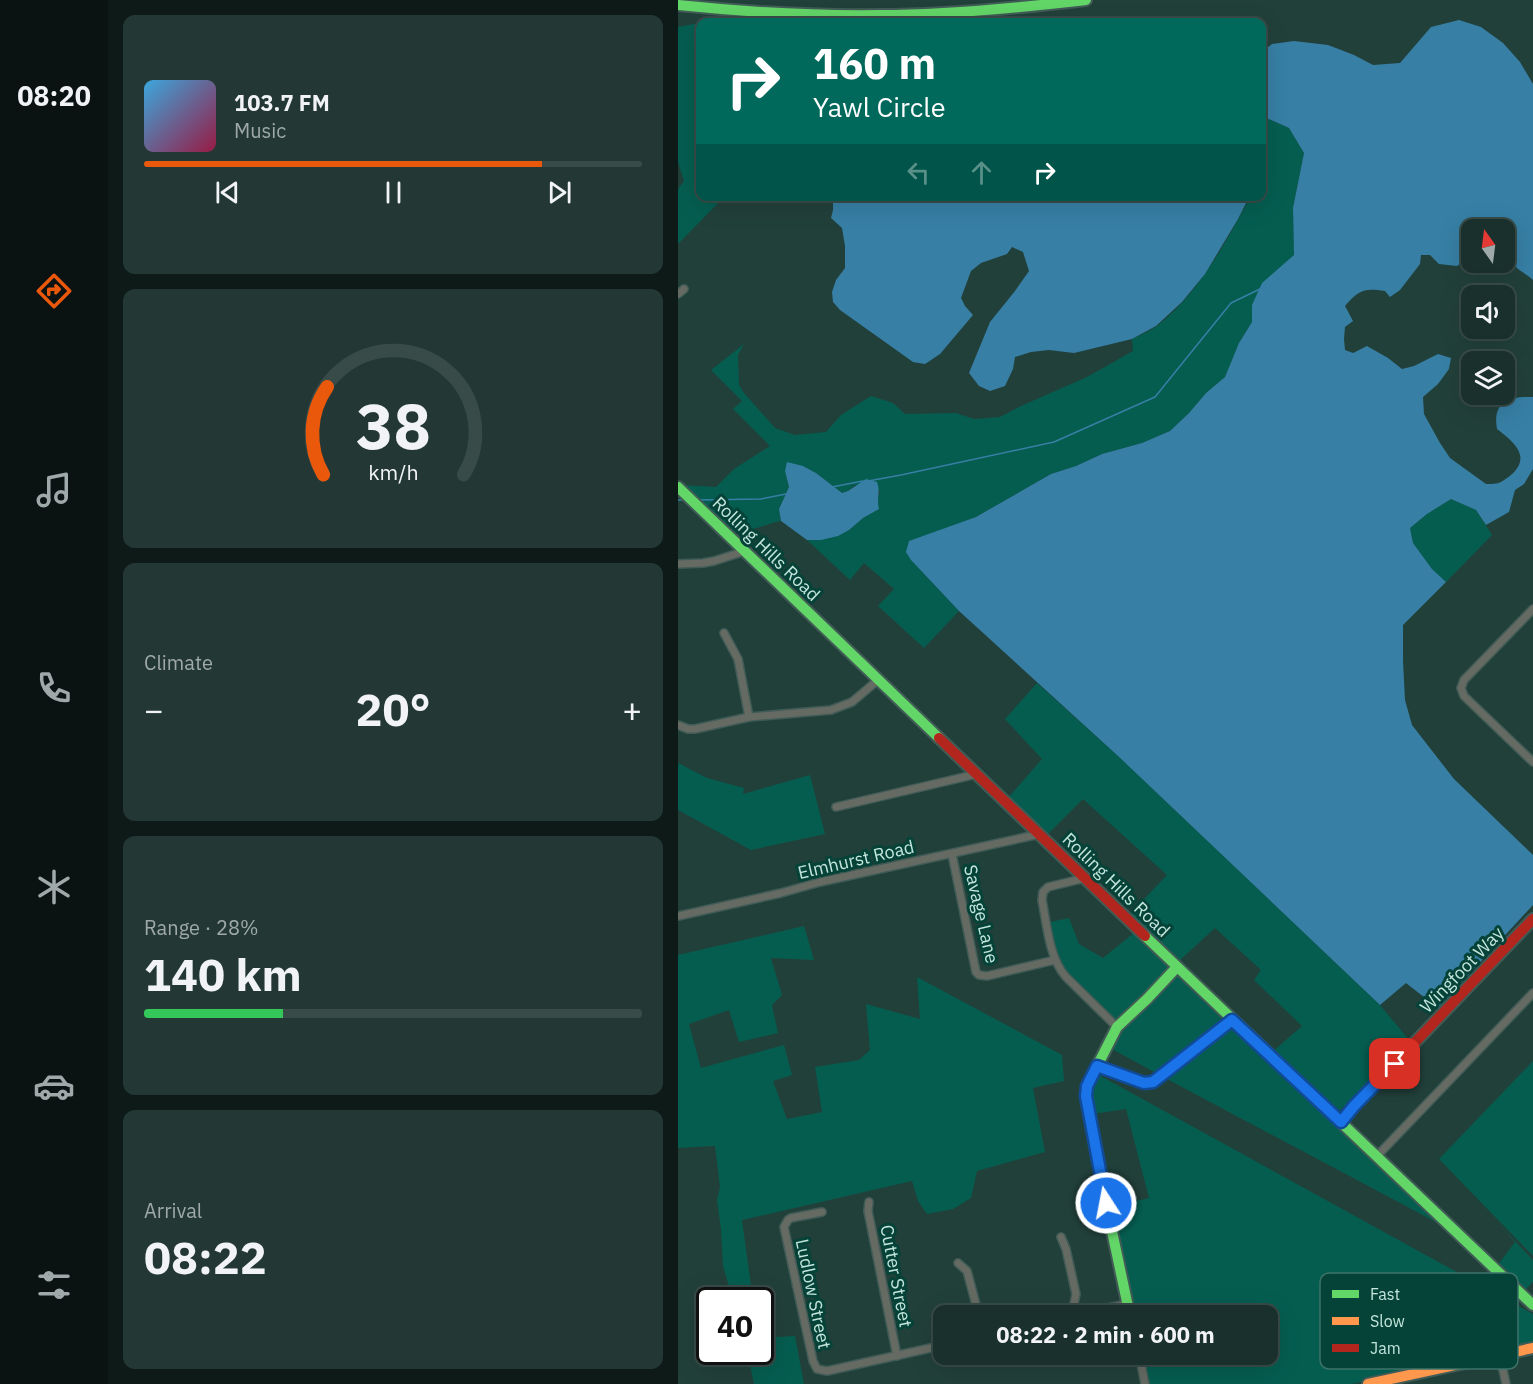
<!DOCTYPE html>
<html lang="en">
<head>
<meta charset="utf-8">
<style>
	body { margin:0; font-family:"IBM Plex Sans",sans-serif; background:#233834; color:#f1f3f6; height:100vh; display:flex; flex-direction:column; font-size:22px; white-space:nowrap }
	* { box-sizing:border-box; margin:0 }
	p { font-size:20px; color:#9fa9a9 }
	.icon { flex:none; width:33px; height:33px; fill:none; stroke:currentColor; stroke-width:2; stroke-linecap:round; stroke-linejoin:round }
	.map { position:relative; flex:1; overflow:hidden }
	.sheet { display:flex; flex-direction:column; gap:15px; padding:15px; background:#0e1a18; width:570px }
	.sheet>* { flex:none }
	.top-card { position:absolute; left:18px; top:18px; width:570px; height:183px; border-radius:12px; box-shadow:0 6px 24px #0002,0 0 0 2px #384b48; background:#00695c; color:#fff; overflow:hidden }
	.needle { width:39px; rotate:346deg }
	.controls { position:absolute; left:783px; top:219px; display:grid; gap:12px }
	.controls a { display:grid; place-items:center; width:54px; height:54px; border-radius:12px; background:#1a302c; box-shadow:0 6px 24px #0002,0 0 0 2px #384b48; font-size:30px }
	.speed { position:absolute; left:18px; top:1287px; display:flex; gap:12px; font-size:30px; font-weight:700; text-align:center }
	.speed>* { display:grid; place-content:center; width:78px; height:78px; border-radius:50%; background:#1a302c; box-shadow:0 6px 24px #0002,0 0 0 2px #384b48; line-height:1 }
	.speed .limit { border:3px solid #111; border-radius:9px; background:#fff; color:#111 }
	.pin { position:absolute; display:grid; place-items:center; width:51px; height:51px; color:#fff; margin:-26px; border-radius:12px; box-shadow:0 3px 9px #0006 }
	.me { position:absolute; width:66px; margin:-33px; rotate:349deg; stroke-linejoin:round; filter:drop-shadow(0 0 4px #0008) }
	.turn { display:flex; align-items:center; gap:21px; height:126px; padding:0 18px; font-size:27px }
	.turn .icon { width:78px; height:78px; stroke-width:2.5 }
	.turn b { display:block; font-size:42px; line-height:51px }
	.lanes { display:flex; align-items:center; height:57px; padding:0 18px; background:#0003; justify-content:center; gap:30px; direction:ltr }
	.lanes .off { opacity:.35 }
	.big { font-size:45px; font-weight:700; line-height:1.1 }
	.sheet .widget { flex:1; display:flex; flex-direction:column; justify-content:center; gap:9px; min-width:0; padding:0 21px; border-radius:12px; background:#233834 }
	.sheet .dial { align-items:center; gap:0 }
	.dial svg { height:156px; overflow:visible; fill:none; stroke:#384b48; stroke-width:7; stroke-linecap:round; text-anchor:middle }
	.dial text { fill:#f1f3f6; stroke:none }
	.song { display:flex; align-items:center; gap:18px }
	.cover { width:72px; height:72px; border-radius:9px; background:linear-gradient(135deg,hsl(200 70% 55%),hsl(340 70% 35%)) }
	.played { height:6px; border-radius:3px; background:linear-gradient(90deg,#ea580c 80%,#384b48 80%) }
	.keys { display:flex; justify-content:space-around; direction:ltr }
	.heat { display:flex; justify-content:space-between; align-items:center; font-size:33px; direction:ltr }
	.charge { height:9px; border-radius:4px; background:linear-gradient(90deg,#34c759 28%,#384b48 0) }
	.trip { position:absolute; left:255px; top:1305px; width:345px; height:60px; border-radius:12px; background:#1a302c; box-shadow:0 6px 24px #0002,0 0 0 2px #384b48; font-weight:700; line-height:60px; text-align:center }
	main { display:flex; flex:1; min-height:0 }
	.menu { display:flex; flex-direction:column; width:108px; justify-content:space-around; align-items:center; background:#0a1312; color:#9fa9a9 }
	.menu .icon { width:42px; height:42px }
	.menu .active { color:#ea580c }
	.menu b { font-size:27px; color:#f1f3f6 }
	.map>svg:first-child { display:block }
</style>
</head>
<body>
<main>
<nav class="menu">
<b>08:20</b>
<svg class="icon active" aria-label="directions" viewBox="0 0 24 24"><path d="M12 3l9 9-9 9-9-9zM9 14v-3h6M13 9l2 2-2 2"/></svg>
<svg class="icon" aria-label="music" viewBox="0 0 24 24"><path d="M9 18V5l10-2v13"/><circle cx="6" cy="18" r="3"/><circle cx="16" cy="16" r="3"/></svg>
<svg class="icon" aria-label="phone" viewBox="0 0 24 24"><path d="M5 4h4l2 5-3 2q2 4 5 5l2-3 5 2v4C11 20 4 13 5 4z"/></svg>
<svg class="icon" aria-label="climate" viewBox="0 0 24 24"><path d="M12 3v18M4 7l16 10M4 17L20 7"/></svg>
<svg class="icon" aria-label="car" viewBox="0 0 24 24"><path d="M5 17H2v-5l4-1 3-4h7l3 4 3 1v5h-3M9 17h6M6 11h13"/><circle cx="7" cy="17" r="2"/><circle cx="17" cy="17" r="2"/></svg>
<svg class="icon" aria-label="filters" viewBox="0 0 24 24"><path d="M4 7h16M4 17h16"/><circle cx="9" cy="7" r="2"/><circle cx="15" cy="17" r="2"/></svg>
</nav>
<section class="sheet">
<div class="widget">
<div class="song"><i class="cover"></i><div><b>103.7 FM</b><p>Music</p></div></div>
<div class="played"></div>
<div class="keys"><svg class="icon" aria-label="previous" viewBox="0 0 24 24"><path d="M18 5L8 12l10 7zM5 5v14"/></svg><svg class="icon" aria-label="pause" viewBox="0 0 24 24"><path d="M8 5v14M16 5v14"/></svg><svg class="icon" aria-label="next" viewBox="0 0 24 24"><path d="M6 5l10 7-10 7zM19 5v14"/></svg></div>
</div>
<div class="widget dial"><svg viewBox="0 0 100 80">
<path d="M14 69A42 42 0 1 1 86 69"/>
<path d="M14 69A42 42 0 0 1 16 24" stroke="#ea580c"/>
<text x="50" y="56" font-size="32" font-weight="700">38</text>
<text x="50" y="72" font-size="11">km/h</text>
</svg></div>
<div class="widget"><p>Climate</p>
<div class="heat"><a>−</a><b class="big">20°</b><a>+</a></div>
</div>
<div class="widget"><p>Range · 28%</p><b class="big">140 km</b><div class="charge"></div></div>
<div class="widget"><p>Arrival</p><b class="big">08:22</b></div>
</section>
<div class="map">
<svg width="855" height="1384" viewBox="0 0 855 1384">
	<rect width="100%" height="100%" fill="#22403a"/>
	<g fill="#055d50">
		<polygon points="36,20 90,22 22,22 22,196 46,197 0,244 0,189 6,181 0,162 0,27"/>
		<path d="M584,116l27,12 15,25 -11,55 1,47 -42,50v17l-13,21 -14,34 -19,16 -17,20 -19,18 -28,12 -40,11 -26,12 -25,8 -75,43 -67,25 2,18 48,51 -35,37 -46,-42 16,-17 -30,-26 -14,17 -43,-40h14l28,-10 14,-12 15,-9 -1,-7 3,-11 -25,-6 -7,6 -6,2 -26,-20 -13,-7 -18,5 4,16 -10,22 2,12c-12,2 -37,13 -47,11 -12,-2 -43,-37 -54,-47l36,2 18,-18 36,-23 -37,-37 9,-8 -31,-31 33,-26 -6,11 1,30 5,8 31,35 20,7 31,-3 15,-17 30,-19 22,7 12,11 51,-1 18,6 26,-2 21,-11 66,-29 46,-26 -1,-12c8,-4 18,-8 25,-13 41,-32 68,-82 92,-127l13,-3z"/>
		<polygon points="773,499 798,510 814,535 768,582 754,569 735,543 732,528 749,514"/>
		<polygon points="359,683 440,756 702,1005 732,1041 660,1112 664,1116 593,1053 624,1026 576,980 583,970 537,928 499,963 450,916 489,875 405,799 368,836 329,799 364,759 327,719"/>
		<polygon points="0,763 29,778 66,788 65,794 132,775 147,834 73,850 0,810"/>
		<path d="M391,918l10,26 24,14 32,-26 37,35 -55,55 -49,-47c-13,-15 -14,-34 -18,-53z"/>
		<polygon points="126,926 136,960 93,958 104,995 94,1005 100,1033 61,1042 51,1010 11,1024 23,1068 106,1045 114,1075 95,1081 109,1119 144,1112 137,1067 181,1060 192,1050 188,1004 242,1019 239,977 384,1055 386,1081 355,1088 367,1152 299,1171 293,1198 275,1209 249,1214 240,1201 234,1181 64,1220 75,1300 55,1300 45,1266 43,1229 39,1200 42,1187 37,1146 0,1148 0,955"/>
		<polygon points="499,972 549,1019 480,1074 432,1048 442,1029"/>
		<polygon points="554,1024 771,1229 487,1078"/>
		<polygon points="855,1061 855,1256 761,1159"/>
		<polygon points="419,1074 855,1314 855,1344 674,1384 470,1384 464,1355 590,1354 590,1316 455,1315 432,1207 471,1198 448,1109 414,1114 411,1096"/>
		<polygon points="816,1219 855,1260 855,1282 848,1289 849,1294 819,1266 837,1242"/>
		<polygon points="83,1322 90,1334 100,1337 117,1336 126,1384 76,1384 69,1352 82,1352"/>
	</g>
	<g fill="#377fa5">
		<path d="M781,20l22,7 22,16 17,19 13,22v196c-5,-5 -10,-7 -15,-11 -14,-13 -14,-22 -14,-39h-32l-1,26 -14,10 -18,-2 -9,-9h-9l-1,9 -20,26 -10,7 -5,-6c-21,-3 -26,-1 -40,15l8,15 -8,6 -1,12 1,11 8,3 14,-7 21,12 14,11 12,-3 24,-12 13,4 -2,11 -11,15 -15,13 1,17 16,29 10,15 36,26c5,0 11,0 15,-2 9,-5 22,-15 19,-27 -2,-10 -15,-20 -23,-26 -5,-28 13,-33 36,-32v72l-9,15 -9,6 -6,22 -23,13 -10,-15 -25,-11 -24,15 -17,14 3,15 19,26 14,13 -43,43v36l2,39 7,25 42,54 79,76v50l-95,103 -32,-25 -26,22 -262,-249 -159,-145 -48,-51 -5,-8 3,-11 67,-24 75,-43 25,-8 26,-12 40,-11 28,-12 19,-18 17,-20 19,-16 14,-34 13,-21v-17l10,-22 32,-28 -1,-47 11,-55 -15,-25 -27,-12v-64l10,-8 22,-3 34,4 26,10 19,10 27,-2 31,-36z"/>
		<polygon points="155,197 582,196 582,197 570,199 560,219 527,274 504,302 478,326 454,339 396,353 371,350 353,352 337,357 335,369 327,386 312,391 301,386 291,373 312,322 337,291 351,271 345,252 334,247 329,254 303,263 293,271 283,298 287,306 295,315 262,354 247,364 235,362 162,310 155,302 154,292 158,280 167,268 167,246 164,228 153,218 155,210"/>
		<path d="M109,462l16,4 13,7 26,20 6,-2 18,-12 11,3c4,12 -1,16 2,27l-16,9 -14,12 -11,6 -17,4h-14l-26,-19 -2,-12 10,-22 -4,-16z"/>
	</g>
	<g fill="none" stroke-linecap="round" stroke-linejoin="round">
		<g stroke="#377fa5" stroke-width="1.5">
			<polyline points="190,481 223,475 376,442 477,397 553,303 582,289"/>
			<polyline points="154,487 185,481"/>
			<polyline points="0,500 6,500"/>
			<polyline points="20,500 83,499 108,494"/>
		</g>
		<g stroke="#415b56" stroke-width="10">
			<g id="street">
				<polyline points="0,294 6,289"/>
				<polyline points="0,564 25,563 36,561 67,551"/>
				<polyline points="855,609 786,680 783,688 786,696 855,762"/>
				<polyline points="46,633 60,659 71,717"/>
				<polyline points="0,725 10,729 17,729 71,717 153,710 174,702 200,680"/>
				<polyline points="158,807 299,774"/>
				<polyline points="274,854 298,972 301,975 309,976 377,960"/>
				<path d="M407,878l-37,9 -5,5 -1,8c5,25 7,58 24,77l51,50"/>
				<polyline points="0,916 103,893 142,882 362,834"/>
				<polyline points="419,1066 466,1083 475,1082 554,1020"/>
				<polyline points="699,1156 855,993"/>
				<polyline points="191,1202 190,1211 219,1356"/>
				<polyline points="144,1212 113,1218 110,1220 106,1227 135,1361 139,1369 149,1371 266,1345"/>
				<polyline points="383,1237 388,1249 398,1294 396,1304 399,1315"/>
				<polyline points="280,1263 289,1271 301,1316"/>
				<polyline points="396,1315 449,1304"/>
				<polyline points="461,1354 467,1384"/>
				<polyline points="822,1356 828,1384"/>
			</g>
		</g>
		<g stroke="#415b56" stroke-width="14">
			<g id="fast">
				<path d="M0,5c67,7 134,11 202,10 69,0 138,-7 206,-15"/>
				<polyline points="0,487 261,738"/>
				<polyline points="467,936 855,1305"/>
				<polyline points="452,1316 428,1203 408,1096 409,1086 439,1027 469,999 499,967"/>
			</g>
		</g>
		<g stroke="#415b56" stroke-width="14">
			<polyline id="slow" points="690,1384 855,1348"/>
		</g>
		<g stroke="#415b56" stroke-width="14">
			<g id="jam">
				<polyline points="261,738 467,936"/>
				<polyline points="663,1122 676,1106 855,919"/>
			</g>
		</g>
		<use href="#street" stroke="#656b63" stroke-width="7"/>
		<use href="#fast" stroke="#63d668" stroke-width="10"/>
		<use href="#slow" stroke="#ff974d" stroke-width="10"/>
		<use href="#jam" stroke="#b3261e" stroke-width="10"/>
	</g>
	<g fill="none" stroke-linecap="round" stroke-linejoin="round">
		<g stroke="#114b97" stroke-width="15">
			<polyline id="route" points="428,1203 408,1096 409,1086 419,1066 466,1083 475,1082 554,1020 663,1122 676,1106 717,1064"/>
		</g>
		<use href="#route" stroke="#1a73e8" stroke-width="10"/>
	</g>
	<g text-anchor="middle" stroke-width="6" stroke-linejoin="round" paint-order="stroke">
		<g font-size="18" fill="#c3e5dc" stroke="#054238">
			<text transform="translate(88 549) rotate(44)" y="6">Rolling Hills Road</text>
			<text transform="translate(178 860) rotate(-13)" y="6">Elmhurst Road</text>
			<text transform="translate(438 885) rotate(44)" y="6">Rolling Hills Road</text>
			<text transform="translate(303 914) rotate(77)" y="6">Savage Lane</text>
			<text transform="translate(784 970) rotate(-46)" y="6">Wingfoot Way</text>
			<text transform="translate(218 1276) rotate(79)" y="6">Cutter Street</text>
			<text transform="translate(135 1294) rotate(78)" y="6">Ludlow Street</text>
		</g>
	</g>
	<rect x="642" y="1273" width="198" height="96" rx="9" fill="#054238" stroke="#3e7369" stroke-width="1.5"/>
	<rect x="654" y="1290" width="27" height="8" fill="#63d668"/>
	<rect x="654" y="1317" width="27" height="8" fill="#ff974d"/>
	<rect x="654" y="1344" width="27" height="8" fill="#b3261e"/>
	<g font-size="16" fill="#c3e5dc">
		<text x="692" y="1300">Fast</text>
		<text x="692" y="1327">Slow</text>
		<text x="692" y="1354">Jam</text>
	</g>
</svg>
<div class="controls">
<a><svg class="needle" viewBox="-14 -14 28 28"><path d="M0-13l5 13h-10z" fill="#e53935"/><path d="M0 13l5-13h-10z" fill="#9fa9a9"/></svg></a>
<a><svg class="icon" aria-label="sound" viewBox="0 0 24 24"><path d="M4 9h4l5-4v14l-5-4H4zM17 9q2 3 0 6"/></svg></a>
<a><svg class="icon" aria-label="layers" viewBox="0 0 24 24"><path d="M12 4l9 5-9 5-9-5zM3 14l9 5 9-5"/></svg></a>
</div>
<div class="speed"><div class="limit">40</div></div>
<div class="pin" style="left:717px;top:1064px;background:#d93025"><svg class="icon" aria-label="arrive" viewBox="0 0 24 24"><path d="M6 21V4h12l-3 4 3 4H6"/></svg></div>
<svg class="me" style="left:428px;top:1203px" viewBox="-20 -20 40 40"><circle r="17" fill="#1a73e8" stroke="#fff" stroke-width="3"/><path d="M0-11L8 9 0 5-8 9z" fill="#fff"/></svg>
<div class="trip">08:22 · 2 min · 600 m</div>
<div class="top-card">
<div class="turn"><svg class="icon" aria-label="right" viewBox="0 0 24 24"><path d="M7 20v-9h11M14 6l5 5-5 5"/></svg><div><b>160 m</b>Yawl Circle</div></div>
<div class="lanes"><svg class="icon off" aria-label="left" viewBox="0 0 24 24"><path d="M17 20v-9H6M10 6l-5 5 5 5"/></svg><svg class="icon off" aria-label="ahead" viewBox="0 0 24 24"><path d="M12 20V5M6 11l6-6 6 6"/></svg><svg class="icon" aria-label="right" viewBox="0 0 24 24"><path d="M7 20v-9h11M14 6l5 5-5 5"/></svg></div>
</div>
</div>
</main>
</body>
</html>
